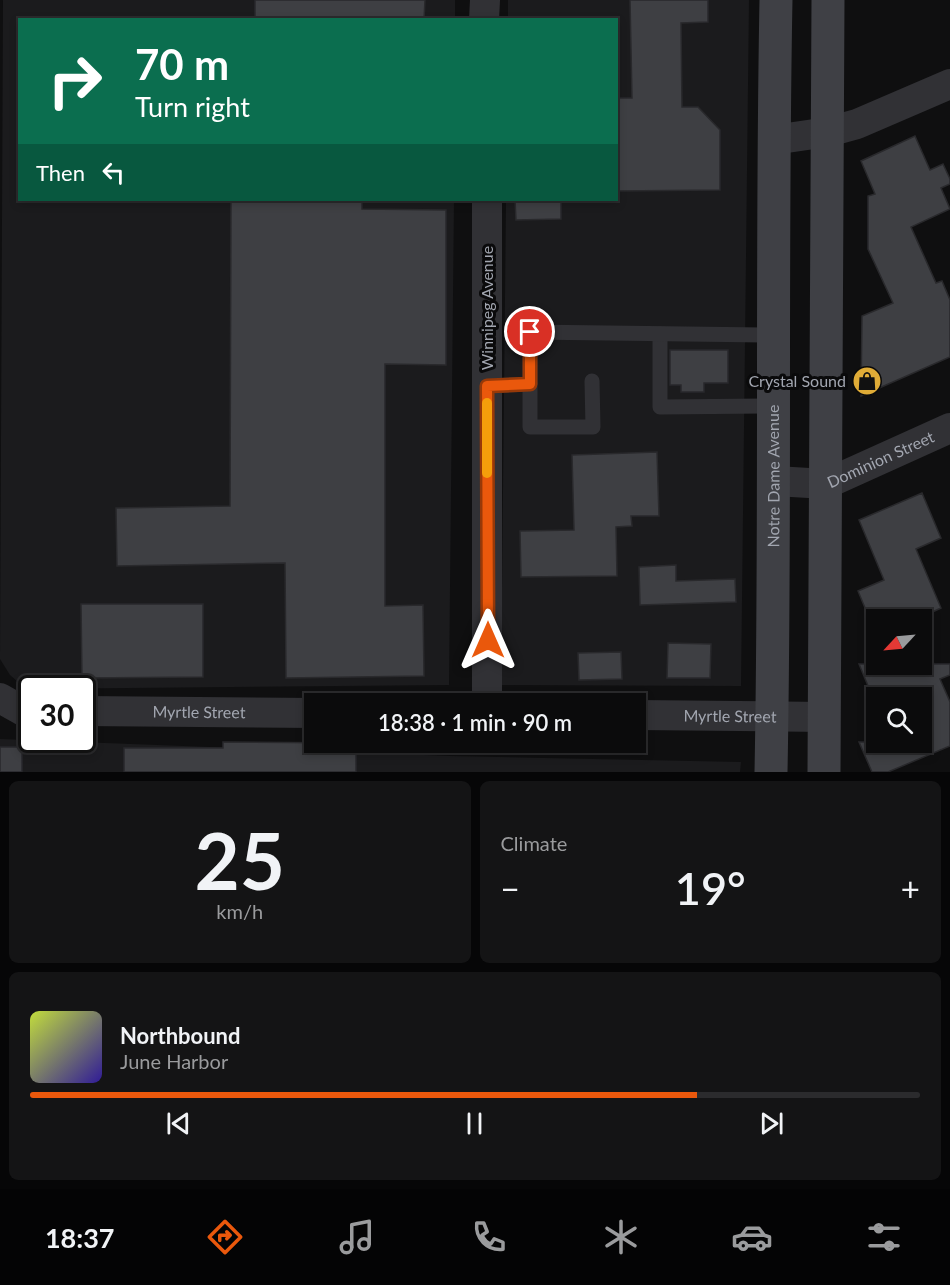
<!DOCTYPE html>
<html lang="en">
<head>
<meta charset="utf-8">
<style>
	body { margin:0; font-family:Lato,sans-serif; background:#141415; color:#f1f3f6; height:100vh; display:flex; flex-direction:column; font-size:22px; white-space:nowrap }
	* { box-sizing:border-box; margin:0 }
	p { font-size:20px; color:#9a9b9d }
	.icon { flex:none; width:33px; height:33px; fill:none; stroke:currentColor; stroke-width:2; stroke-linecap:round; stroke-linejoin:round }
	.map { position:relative; height:772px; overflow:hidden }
	.drawer { display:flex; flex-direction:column; gap:9px; padding:9px; background:#060607; flex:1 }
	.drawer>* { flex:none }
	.banner { position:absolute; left:18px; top:18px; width:600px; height:183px; border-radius:0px; box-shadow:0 3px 9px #0003,0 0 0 2px #2b2b2d; background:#0b6e4f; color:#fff; overflow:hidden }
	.needle { width:39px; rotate:244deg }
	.buttons { position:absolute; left:866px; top:609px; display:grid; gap:12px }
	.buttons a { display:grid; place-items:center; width:66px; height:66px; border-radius:0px; background:#0b0b0c; box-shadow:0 3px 9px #0003,0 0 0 2px #2b2b2d; font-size:30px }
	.speed { position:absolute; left:18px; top:675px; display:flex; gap:12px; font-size:30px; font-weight:700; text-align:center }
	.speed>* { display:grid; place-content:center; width:78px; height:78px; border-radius:50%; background:#0b0b0c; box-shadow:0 3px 9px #0003,0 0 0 2px #2b2b2d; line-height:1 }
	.speed .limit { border:3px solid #111; border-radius:9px; background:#fff; color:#111 }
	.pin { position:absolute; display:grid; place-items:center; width:51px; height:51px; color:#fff; margin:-26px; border:3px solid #fff; border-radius:50%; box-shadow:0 2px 6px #0007 }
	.me { position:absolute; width:66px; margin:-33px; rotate:0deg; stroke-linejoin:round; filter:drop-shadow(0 0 4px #0008) }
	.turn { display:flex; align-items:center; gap:21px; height:126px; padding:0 18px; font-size:27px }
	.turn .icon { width:78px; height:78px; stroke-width:2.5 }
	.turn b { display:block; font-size:42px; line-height:51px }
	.then { display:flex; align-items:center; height:57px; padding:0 18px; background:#0003; gap:12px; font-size:22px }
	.big { font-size:45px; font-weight:600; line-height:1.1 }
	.drawer .widget { flex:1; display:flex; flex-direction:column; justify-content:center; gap:9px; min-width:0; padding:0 21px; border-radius:9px; background:#141415 }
	.drawer .dial { align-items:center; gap:0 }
	.dial b { font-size:78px; line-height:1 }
	.song { display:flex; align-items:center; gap:18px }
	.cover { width:72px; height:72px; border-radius:9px; background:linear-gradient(135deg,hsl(70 70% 55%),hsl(250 70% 35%)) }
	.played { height:6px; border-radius:3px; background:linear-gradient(90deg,#ea580c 75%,#2b2b2d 75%) }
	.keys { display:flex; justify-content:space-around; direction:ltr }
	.heat { display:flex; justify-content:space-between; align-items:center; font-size:33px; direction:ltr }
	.drawer .tiles { flex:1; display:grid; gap:9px; grid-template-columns:1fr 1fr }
	.widget:last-child { grid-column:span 2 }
	.trip { position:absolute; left:304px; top:693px; width:342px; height:60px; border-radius:0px; background:#0b0b0c; box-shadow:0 3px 9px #0003,0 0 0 2px #2b2b2d; font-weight:600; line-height:60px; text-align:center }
	.tabs { display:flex; height:96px; justify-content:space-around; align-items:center; background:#040405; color:#9a9b9d }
	.tabs .icon { width:42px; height:42px }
	.tabs .selected { color:#ea580c }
	.tabs b { font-size:27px; color:#f1f3f6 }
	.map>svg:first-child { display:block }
</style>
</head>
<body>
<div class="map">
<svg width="950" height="772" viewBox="0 0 950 772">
	<rect width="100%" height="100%" fill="#0f0f10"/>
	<g fill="#1b1b1d">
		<polygon points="3,0 455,0 455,20 20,20 20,200 454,200 449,685 26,689 10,675 0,659"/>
		<polygon points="508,0 749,0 741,686 501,685 506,200 616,200 616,20 508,19"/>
		<polygon points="0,739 450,756 741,762 740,772 0,772"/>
	</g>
	<g fill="#3e3f43" stroke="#29292c" stroke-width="1.5">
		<polygon points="255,0 425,0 424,20 255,20"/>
		<polygon points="630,0 708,0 708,22 681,23 682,107 698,107 720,130 720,190 616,191 616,98 632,98"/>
		<polygon points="915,136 930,170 943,164 950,179 950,184 941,188 950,209 911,227 936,283 942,281 950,300 950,357 861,396 862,316 893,303 868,249 868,196 875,194 861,161"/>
		<polygon points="231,200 362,200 362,209 446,210 446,365 385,364 385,606 423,605 424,676 286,678 285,563 117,566 116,508 230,506"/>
		<polygon points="515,200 561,200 561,219 516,220"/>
		<polygon points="670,350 728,350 728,383 704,383 704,392 681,392 681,385 670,385"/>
		<polygon points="657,452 659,516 631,516 632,526 616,527 617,576 521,577 520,531 574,530 572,455"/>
		<polygon points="922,493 941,538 916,549 941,608 915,620 870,620 858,591 884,580 859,520"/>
		<polygon points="676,565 676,581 735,579 736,602 640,605 639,567"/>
		<polygon points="81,604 203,604 203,677 82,678"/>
		<polygon points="921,634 934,664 950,664 950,675 940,679 950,702 950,746 888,772 872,772 859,742 921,742 921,687 896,698 873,698 859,664 921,664"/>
		<polygon points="668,643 711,644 710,678 667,678"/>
		<polygon points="621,652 622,679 579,680 578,653"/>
		<polygon points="223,742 356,743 356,772 124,772 124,748 223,748"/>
		<rect x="0" y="747" width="22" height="25"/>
	</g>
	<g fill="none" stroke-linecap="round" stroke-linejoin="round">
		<g stroke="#313135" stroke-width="15">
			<polyline points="660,334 660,407 773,406"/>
			<polyline points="592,381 593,427 530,427 530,332 773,335"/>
			<polyline points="487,386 530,384"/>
		</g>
		<g stroke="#313135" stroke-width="30">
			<polyline points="484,20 485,0"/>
			<polyline points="773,140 828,132 857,124 950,84"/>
			<polyline points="487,200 487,704"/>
			<path id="s1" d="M775,481l51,3 124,-56"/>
			<polyline points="0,698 23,711 32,711"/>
			<path id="s2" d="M82,711l233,2"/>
			<path id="s3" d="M636,715l188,2"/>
		</g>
		<g stroke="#3f4045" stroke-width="33">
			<path id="s4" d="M771,772c5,-257 0,-515 5,-772"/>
			<polyline points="824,772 828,0"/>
		</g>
	</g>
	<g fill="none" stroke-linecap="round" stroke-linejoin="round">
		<g stroke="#983908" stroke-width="15">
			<polyline id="route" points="488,640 487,386 530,384 530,332"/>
		</g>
		<use href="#route" stroke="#ea580c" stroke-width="10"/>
		<polyline stroke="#f59e0b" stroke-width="10" points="487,403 487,473"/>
	</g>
	<defs>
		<g id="shop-disc" transform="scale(1.5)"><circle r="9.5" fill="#e0ac37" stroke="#0a0a0b"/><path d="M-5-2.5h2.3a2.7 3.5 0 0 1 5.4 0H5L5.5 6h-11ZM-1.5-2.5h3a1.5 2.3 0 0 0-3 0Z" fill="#111"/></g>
	</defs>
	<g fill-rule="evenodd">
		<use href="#shop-disc" x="867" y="381"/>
	</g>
	<g text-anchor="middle" stroke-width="6" stroke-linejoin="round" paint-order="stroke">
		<g font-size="16" fill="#a2a6b0" stroke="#0a0a0b">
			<text transform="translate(487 308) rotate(-90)" y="6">Winnipeg Avenue</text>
			<text dy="6" stroke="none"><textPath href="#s1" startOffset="111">Dominion Street</textPath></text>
			<text dy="6" stroke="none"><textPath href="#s4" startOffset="296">Notre Dame Avenue</textPath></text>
			<text dy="6" stroke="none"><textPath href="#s2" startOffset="117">Myrtle Street</textPath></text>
			<text dy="6" stroke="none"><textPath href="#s3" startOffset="94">Myrtle Street</textPath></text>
		</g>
		<g font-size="16" fill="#a2a6b0" stroke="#0a0a0b" text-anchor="end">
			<text x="846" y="387">Crystal Sound</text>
		</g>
	</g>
</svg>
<div class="buttons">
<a><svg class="needle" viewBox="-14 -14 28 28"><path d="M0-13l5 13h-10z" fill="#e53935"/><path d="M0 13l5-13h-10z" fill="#9a9b9d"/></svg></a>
<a><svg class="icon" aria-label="search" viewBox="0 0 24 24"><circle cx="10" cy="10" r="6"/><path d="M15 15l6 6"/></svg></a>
</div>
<div class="speed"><div class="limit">30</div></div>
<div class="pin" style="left:530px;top:332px;background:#d93025"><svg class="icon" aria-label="arrive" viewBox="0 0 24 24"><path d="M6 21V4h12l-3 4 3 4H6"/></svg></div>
<svg class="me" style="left:488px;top:640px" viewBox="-20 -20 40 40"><path d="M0-17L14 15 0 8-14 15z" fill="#ea580c" stroke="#fff" stroke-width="4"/></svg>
<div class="trip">18:38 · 1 min · 90 m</div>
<div class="banner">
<div class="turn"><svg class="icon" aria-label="right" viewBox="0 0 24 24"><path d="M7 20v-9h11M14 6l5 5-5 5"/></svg><div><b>70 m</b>Turn right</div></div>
<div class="then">Then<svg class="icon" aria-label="left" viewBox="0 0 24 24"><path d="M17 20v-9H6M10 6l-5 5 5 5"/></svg></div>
</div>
</div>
<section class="drawer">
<div class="tiles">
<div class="widget dial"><b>25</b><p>km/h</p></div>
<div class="widget"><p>Climate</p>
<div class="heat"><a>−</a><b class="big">19°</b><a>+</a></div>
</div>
<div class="widget">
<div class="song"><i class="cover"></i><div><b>Northbound</b><p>June Harbor</p></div></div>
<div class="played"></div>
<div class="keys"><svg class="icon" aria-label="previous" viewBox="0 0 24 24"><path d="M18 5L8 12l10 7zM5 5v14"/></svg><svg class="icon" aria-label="pause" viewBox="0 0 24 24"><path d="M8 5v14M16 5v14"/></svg><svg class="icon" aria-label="next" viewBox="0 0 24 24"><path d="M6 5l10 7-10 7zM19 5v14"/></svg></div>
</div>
</div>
</section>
<nav class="tabs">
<b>18:37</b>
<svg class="icon selected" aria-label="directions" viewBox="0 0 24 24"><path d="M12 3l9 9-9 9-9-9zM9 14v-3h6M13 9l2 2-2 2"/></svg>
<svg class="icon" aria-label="music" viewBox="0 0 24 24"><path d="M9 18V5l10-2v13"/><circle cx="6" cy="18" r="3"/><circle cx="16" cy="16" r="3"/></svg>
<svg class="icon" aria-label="phone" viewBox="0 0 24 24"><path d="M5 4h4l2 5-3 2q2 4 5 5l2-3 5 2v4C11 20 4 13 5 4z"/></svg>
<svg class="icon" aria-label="climate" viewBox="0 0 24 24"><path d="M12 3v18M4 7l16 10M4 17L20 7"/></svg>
<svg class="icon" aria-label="car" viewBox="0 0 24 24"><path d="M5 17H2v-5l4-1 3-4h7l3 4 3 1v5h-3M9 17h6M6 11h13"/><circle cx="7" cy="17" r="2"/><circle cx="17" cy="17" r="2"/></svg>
<svg class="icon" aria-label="filters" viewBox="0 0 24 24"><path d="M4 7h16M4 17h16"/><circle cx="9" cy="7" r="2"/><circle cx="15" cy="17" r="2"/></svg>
</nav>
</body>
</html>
